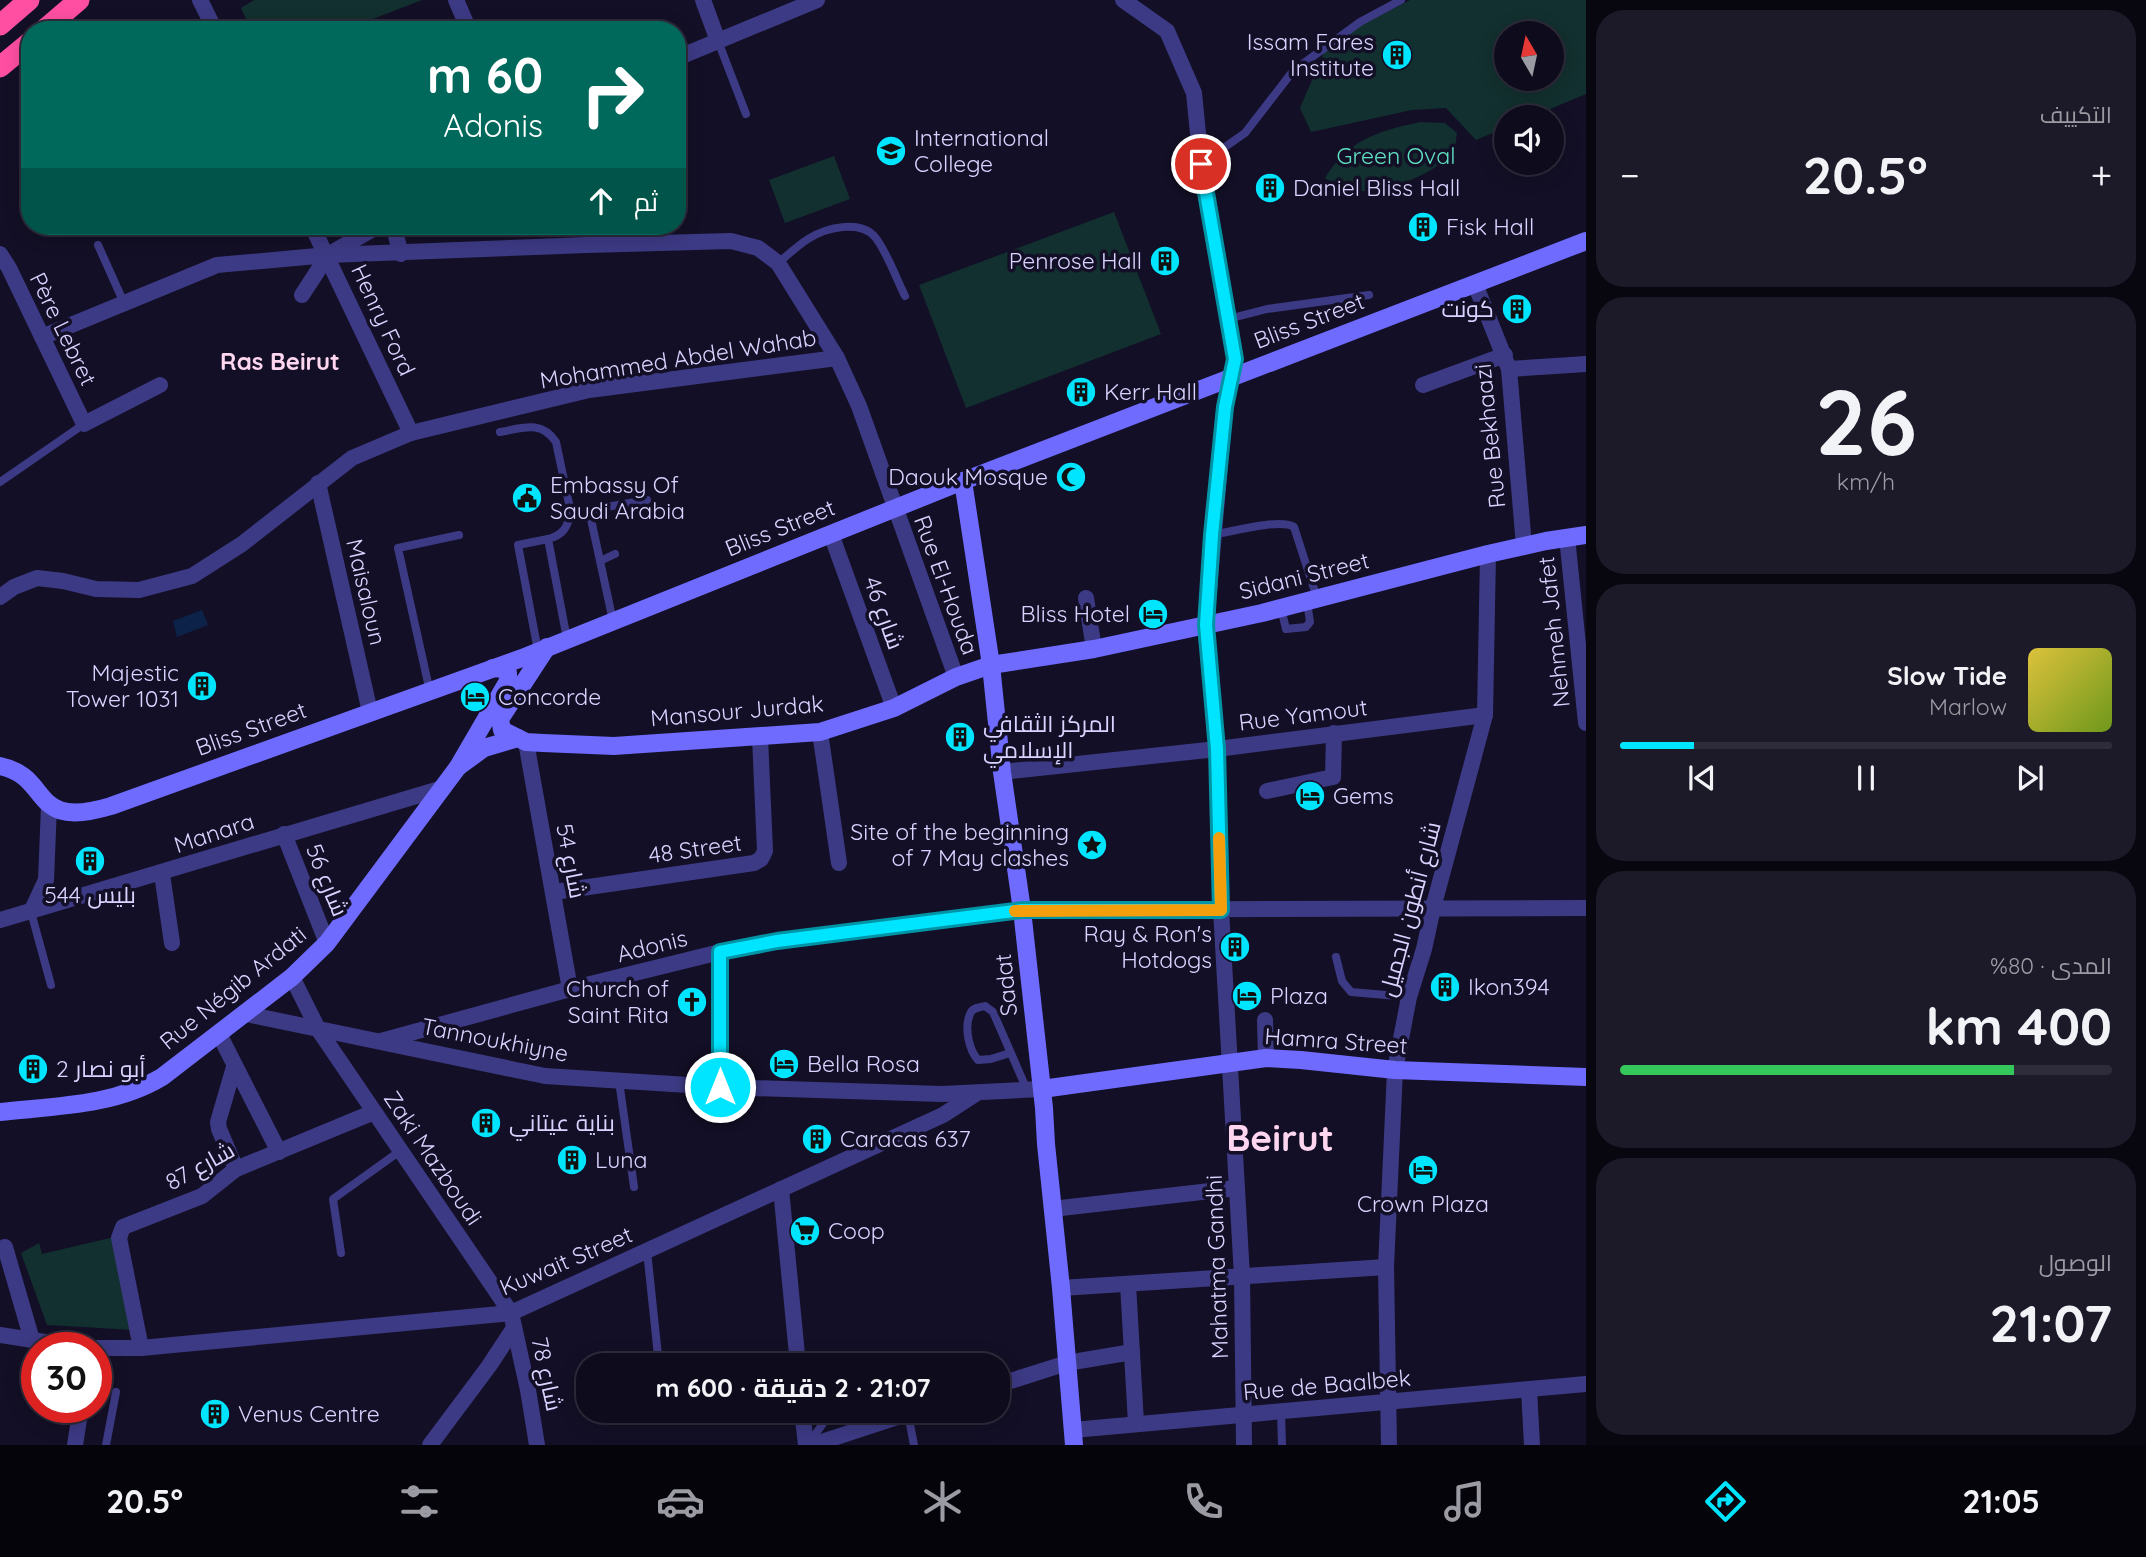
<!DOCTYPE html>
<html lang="ar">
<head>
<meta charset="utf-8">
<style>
	body { margin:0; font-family:Quicksand,Cairo,sans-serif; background:#1c1929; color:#f1f3f6; direction:rtl; height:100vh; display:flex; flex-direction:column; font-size:26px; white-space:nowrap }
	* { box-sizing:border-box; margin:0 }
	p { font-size:23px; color:#9b9ba3 }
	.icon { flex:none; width:38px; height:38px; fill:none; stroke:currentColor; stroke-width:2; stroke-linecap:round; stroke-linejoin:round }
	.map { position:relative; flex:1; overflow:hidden; direction:ltr }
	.details { display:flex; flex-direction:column; gap:10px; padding:10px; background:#08060f; width:560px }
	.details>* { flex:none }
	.banner { position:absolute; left:21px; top:21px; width:665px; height:214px; border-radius:28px; box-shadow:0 4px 18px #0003,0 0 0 2px #2e2b3b; direction:rtl; background:#00695c; color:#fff; overflow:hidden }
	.needle { width:46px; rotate:351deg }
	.fabs { position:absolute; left:1494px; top:21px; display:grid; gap:14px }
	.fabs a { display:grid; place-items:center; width:70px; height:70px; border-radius:50%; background:#0e0b1c; box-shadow:0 4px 18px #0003,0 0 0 2px #2e2b3b; font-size:35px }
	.speed { position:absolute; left:21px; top:1332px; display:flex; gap:14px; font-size:35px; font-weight:700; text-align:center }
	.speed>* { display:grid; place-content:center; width:91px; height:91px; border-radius:50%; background:#0e0b1c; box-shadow:0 4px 18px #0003,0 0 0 2px #2e2b3b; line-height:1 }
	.speed .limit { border:10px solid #d22; background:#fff; color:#111 }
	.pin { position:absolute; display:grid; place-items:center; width:60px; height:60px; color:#fff; margin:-30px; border:4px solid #fff; border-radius:50%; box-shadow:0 2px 7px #0007 }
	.me { position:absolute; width:77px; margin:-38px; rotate:0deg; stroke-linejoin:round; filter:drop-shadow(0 0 5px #0008) }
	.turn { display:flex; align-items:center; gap:24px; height:147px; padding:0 28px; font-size:32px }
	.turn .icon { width:91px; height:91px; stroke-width:2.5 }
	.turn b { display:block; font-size:49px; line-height:60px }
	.then { display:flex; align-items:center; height:66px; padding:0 28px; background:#0003; gap:14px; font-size:26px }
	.big { font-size:52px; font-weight:700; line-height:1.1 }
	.details .widget { flex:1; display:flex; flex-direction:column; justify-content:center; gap:10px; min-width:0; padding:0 24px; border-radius:28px; background:#1c1929 }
	.details .dial { align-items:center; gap:0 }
	.dial b { font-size:91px; line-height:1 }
	.song { display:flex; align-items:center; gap:21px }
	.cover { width:84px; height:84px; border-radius:10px; background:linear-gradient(135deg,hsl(50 70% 55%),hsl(80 70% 35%)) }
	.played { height:7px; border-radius:4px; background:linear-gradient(90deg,#00e5ff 15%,#2e2b3b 15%) }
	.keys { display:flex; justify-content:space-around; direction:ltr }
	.heat { display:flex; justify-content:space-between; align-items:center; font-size:38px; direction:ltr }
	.charge { height:10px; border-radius:5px; background:linear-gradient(90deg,#34c759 80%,#2e2b3b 0) }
	.trip { position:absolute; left:576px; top:1353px; width:434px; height:70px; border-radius:28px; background:#0e0b1c; box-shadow:0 4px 18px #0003,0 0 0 2px #2e2b3b; font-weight:700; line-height:70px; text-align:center; direction:rtl }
	.tabs { display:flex; height:112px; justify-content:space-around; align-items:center; background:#06040b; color:#9b9ba3 }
	.tabs .icon { width:49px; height:49px }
	.tabs .selected { color:#00e5ff }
	.tabs b { font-size:32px; color:#f1f3f6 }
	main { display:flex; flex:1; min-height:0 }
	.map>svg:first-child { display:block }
</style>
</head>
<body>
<main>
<section class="details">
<div class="widget"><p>التكييف</p>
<div class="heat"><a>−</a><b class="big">20.5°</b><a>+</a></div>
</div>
<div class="widget dial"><b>26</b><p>km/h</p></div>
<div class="widget">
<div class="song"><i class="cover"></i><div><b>Slow Tide</b><p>Marlow</p></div></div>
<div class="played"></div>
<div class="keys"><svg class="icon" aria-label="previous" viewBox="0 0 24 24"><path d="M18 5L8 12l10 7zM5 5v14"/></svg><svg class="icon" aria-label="pause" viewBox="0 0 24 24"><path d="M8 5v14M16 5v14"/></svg><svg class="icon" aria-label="next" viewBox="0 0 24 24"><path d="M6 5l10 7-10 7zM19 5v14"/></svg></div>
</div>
<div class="widget"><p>المدى · 80%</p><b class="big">400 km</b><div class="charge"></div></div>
<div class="widget"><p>الوصول</p><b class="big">21:07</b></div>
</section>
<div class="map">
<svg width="1586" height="1445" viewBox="0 0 1586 1445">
	<rect width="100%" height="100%" fill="#130f26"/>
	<g fill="#12302f" fill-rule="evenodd">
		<polygon points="254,0 422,0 360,24 362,30 251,30 241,8"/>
		<path d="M1410,0h176v94l-55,23h-24v10l-31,13 -30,-32 -34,2 -101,22 -11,-24 24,-56 39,-28zM1507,33h45v46h-45z"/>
		<path d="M1420,122l25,1 12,10c-1,5 -1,12 -3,16 -13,23 -67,44 -93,42 -14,0 -24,-5 -36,-13 23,-38 53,-47 95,-56z"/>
		<polygon points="834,156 850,199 785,223 769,180"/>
		<polygon points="1114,212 1161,334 966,408 919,285"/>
		<polygon points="114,1237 134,1330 47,1325 21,1253 39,1243 42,1254"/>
	</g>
	<polygon fill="#0c2248" points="202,610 208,625 177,637 173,621"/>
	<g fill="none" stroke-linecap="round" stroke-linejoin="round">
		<g stroke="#3d3a85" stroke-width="8">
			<polyline points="718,41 746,114"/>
			<polyline points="1185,175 1245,133 1293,71 1360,22 1401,0"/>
			<polyline points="98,245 124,303"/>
			<path d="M778,263c10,-8 19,-17 30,-24 17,-11 52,-20 67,-2 11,13 22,43 30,59"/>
			<polyline points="1228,319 1267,309 1369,295"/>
			<path d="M500,432c23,-4 41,-12 56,10l15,71c-4,15 -8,22 -23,26l19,100"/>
			<polyline points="0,482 84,424"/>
			<path d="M1212,535c18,-3 69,-17 82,-8l23,71"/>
			<polyline points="600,561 615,554"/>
			<polyline points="1281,608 1286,629 1306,627 1310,622 1307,602"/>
			<polyline points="613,621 589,510 647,500"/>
			<polyline points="538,651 518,545 548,539"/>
			<polyline points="430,692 398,548 459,535"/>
			<polyline points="31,912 51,985"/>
			<polyline points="1336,957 1342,981 1351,992 1409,997"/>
			<path d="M1010,1053l-19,6 -13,1c-9,-10 -14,-32 -8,-46 2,-6 9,-7 15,-8l8,6 34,78"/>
			<polyline points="619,1081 634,1187"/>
			<polyline points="647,1251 659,1365"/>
			<polyline points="341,1253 333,1199 400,1151"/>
			<polyline points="1281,1412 1282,1445"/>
			<polyline points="908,1414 914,1445"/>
			<polyline points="808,1444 833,1410"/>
			<polyline points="106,1445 116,1392"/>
		</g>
		<g stroke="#3d3a85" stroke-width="16">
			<polyline points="200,0 215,30"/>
			<polyline points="456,0 469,30"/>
			<polyline points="703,0 718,41"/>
			<polyline points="1123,0 1167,31 1194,93 1201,164 1235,359 1225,407 1206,625 1217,749 1221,910 1242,1276 1244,1445"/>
			<polyline points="677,58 817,0"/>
			<polyline points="312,226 411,433"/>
			<polyline points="397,226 396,236 401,254"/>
			<polyline points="0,254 9,268 84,424 160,385"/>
			<polyline points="1475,284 1509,369 1524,546"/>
			<polyline points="302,295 328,255 378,226"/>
			<polyline points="42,337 217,265 328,255 587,245 731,241 758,248 778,263 837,358 859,406 956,677"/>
			<polyline points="1509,369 1586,364"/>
			<polyline points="1423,385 1505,355"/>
			<polyline points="318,483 370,712"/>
			<polyline points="831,534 894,708"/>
			<polyline points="1567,537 1586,723"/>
			<polyline points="0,597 14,587 37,578 63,581 96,589 139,590 192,576 242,544 352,458 411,433 589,390 837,358"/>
			<polyline points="1086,598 1094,649"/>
			<polyline points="820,732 839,863"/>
			<polyline points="526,742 570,989"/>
			<polyline points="1002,772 1217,749 1485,715"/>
			<polyline points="1267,791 1333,777 1334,733"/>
			<polyline points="284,834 327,943"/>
			<polyline points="162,874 172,943"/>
			<polyline points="554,892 754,863 761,859 765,851 760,737"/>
			<polyline points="31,912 46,880 49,806"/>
			<polyline points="0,920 443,788"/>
			<polyline points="720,952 720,1087"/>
			<polyline points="292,977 318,1029 511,1313 528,1390 537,1445"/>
			<polyline points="246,1014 545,1076 720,1087 942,1094 1042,1089"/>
			<polyline points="1265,1020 1266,1058"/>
			<polyline points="219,1034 279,1152"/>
			<polyline points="381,1041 570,989 720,952 777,941 1022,910 1586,908"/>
			<polyline points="234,1067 218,1122 219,1129 236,1169"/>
			<polyline points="781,1189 798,1365"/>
			<polyline points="1052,1209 1237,1188"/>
			<polyline points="5,1247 32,1340"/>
			<polyline points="1128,1284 1136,1423"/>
			<polyline points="1061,1288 1386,1267"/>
			<polyline points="0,1335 83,1348"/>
			<polyline points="96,1348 141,1348 511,1313 943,1115 977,1093"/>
			<polyline points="141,1348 119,1238 123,1227 202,1196 236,1169 374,1112"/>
			<polyline points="998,1385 1067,1363 1132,1352"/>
			<polyline points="1529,1389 1532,1445"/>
			<polyline points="802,1410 806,1445"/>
			<polyline points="1073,1430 1586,1384"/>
			<polyline points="75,1445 81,1407"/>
			<polyline points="430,1445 489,1366 514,1328"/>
			<polyline points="812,1445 919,1410"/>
			<polyline points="1389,1445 1386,1267 1395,1070 1409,997 1424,949 1433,908 1485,715 1488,554"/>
		</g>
		<g stroke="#6f6bff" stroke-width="18">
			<polyline points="963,481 991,665 1002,772 1022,910 1044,1108 1046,1144 1061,1288 1074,1445"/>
			<polyline points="518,738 502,730 500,719 547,647"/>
			<path d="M0,766c53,11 28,65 111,40l411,-148 441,-177 623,-240"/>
			<polyline points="458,767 484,748 518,738 526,742 543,743 614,746 820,732 894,708 956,677 991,665 1094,649 1262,613 1488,554 1546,541 1586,535"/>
			<polyline points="1042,1089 1266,1058 1301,1060 1395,1070 1586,1077"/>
			<path d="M0,1112c55,-6 114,-6 162,-35l130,-100 35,-34 131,-176 50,-86v-8l-4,-4 -11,-1"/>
		</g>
		<g stroke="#ff4fa3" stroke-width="21">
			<polyline points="0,25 29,0"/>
			<polyline points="44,30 79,0"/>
			<polyline points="0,67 30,42"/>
		</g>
	</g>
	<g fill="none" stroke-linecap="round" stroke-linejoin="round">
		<g stroke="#0095a6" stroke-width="18">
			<polyline id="route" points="720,1087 720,952 777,941 1022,910 1221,910 1217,749 1206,625 1212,535 1225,407 1235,359 1201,164"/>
		</g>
		<use href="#route" stroke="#00e5ff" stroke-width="12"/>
		<polyline stroke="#f59e0b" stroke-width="12" points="1015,911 1221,910 1219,838"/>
	</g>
	<defs>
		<g id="building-disc" transform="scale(1.575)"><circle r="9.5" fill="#00e5ff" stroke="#130f26"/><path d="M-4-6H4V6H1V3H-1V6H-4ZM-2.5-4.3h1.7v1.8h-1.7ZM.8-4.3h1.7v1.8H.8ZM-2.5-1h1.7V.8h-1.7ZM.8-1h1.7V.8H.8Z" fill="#111"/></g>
		<g id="school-disc" transform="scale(1.575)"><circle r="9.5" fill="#00e5ff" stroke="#130f26"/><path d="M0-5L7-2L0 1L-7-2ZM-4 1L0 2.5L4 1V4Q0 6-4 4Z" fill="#111"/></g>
		<g id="mosque-disc" transform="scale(1.575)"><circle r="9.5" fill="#00e5ff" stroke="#130f26"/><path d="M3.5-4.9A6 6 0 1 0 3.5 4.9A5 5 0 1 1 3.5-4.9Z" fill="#111"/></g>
		<g id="civic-disc" transform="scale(1.575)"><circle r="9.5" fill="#00e5ff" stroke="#130f26"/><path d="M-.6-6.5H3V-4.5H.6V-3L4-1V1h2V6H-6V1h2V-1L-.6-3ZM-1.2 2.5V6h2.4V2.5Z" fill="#111"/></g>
		<g id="hotel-disc" transform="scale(1.575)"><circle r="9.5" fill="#00e5ff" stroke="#130f26"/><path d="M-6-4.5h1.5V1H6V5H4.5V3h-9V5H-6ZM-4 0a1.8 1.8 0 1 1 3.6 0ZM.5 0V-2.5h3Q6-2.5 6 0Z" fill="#111"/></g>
		<g id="sight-disc" transform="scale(1.575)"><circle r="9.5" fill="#00e5ff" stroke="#130f26"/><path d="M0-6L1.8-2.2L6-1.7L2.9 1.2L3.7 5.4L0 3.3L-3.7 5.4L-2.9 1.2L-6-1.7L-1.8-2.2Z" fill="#111"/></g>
		<g id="church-disc" transform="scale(1.575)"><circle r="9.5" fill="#00e5ff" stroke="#130f26"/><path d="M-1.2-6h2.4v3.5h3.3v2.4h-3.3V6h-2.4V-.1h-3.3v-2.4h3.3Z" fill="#111"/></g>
		<g id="supermarket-disc" transform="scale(1.575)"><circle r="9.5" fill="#00e5ff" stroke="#130f26"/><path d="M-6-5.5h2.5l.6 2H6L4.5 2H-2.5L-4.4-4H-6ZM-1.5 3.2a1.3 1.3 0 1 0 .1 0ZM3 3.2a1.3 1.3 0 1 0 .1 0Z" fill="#111"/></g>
	</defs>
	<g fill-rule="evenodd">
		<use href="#building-disc" x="1397" y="55"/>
		<use href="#school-disc" x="891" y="151"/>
		<use href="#building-disc" x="1270" y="188"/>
		<use href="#building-disc" x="1423" y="227"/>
		<use href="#building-disc" x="1165" y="261"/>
		<use href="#building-disc" x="1517" y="309"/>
		<use href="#building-disc" x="1081" y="392"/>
		<use href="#mosque-disc" x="1071" y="477"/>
		<use href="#civic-disc" x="527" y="498"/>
		<use href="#hotel-disc" x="1153" y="614"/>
		<use href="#building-disc" x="202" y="686"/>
		<use href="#hotel-disc" x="475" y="697"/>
		<use href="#building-disc" x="960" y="737"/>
		<use href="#hotel-disc" x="1310" y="796"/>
		<use href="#sight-disc" x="1092" y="845"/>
		<use href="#building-disc" x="90" y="861"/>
		<use href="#building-disc" x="1235" y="947"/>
		<use href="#building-disc" x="1445" y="987"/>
		<use href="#hotel-disc" x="1247" y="996"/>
		<use href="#church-disc" x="692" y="1002"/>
		<use href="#hotel-disc" x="784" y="1064"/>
		<use href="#building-disc" x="33" y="1069"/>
		<use href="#building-disc" x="486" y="1123"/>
		<use href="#building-disc" x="817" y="1139"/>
		<use href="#building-disc" x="572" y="1160"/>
		<use href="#hotel-disc" x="1423" y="1170"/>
		<use href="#supermarket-disc" x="805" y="1231"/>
		<use href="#building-disc" x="215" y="1414"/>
	</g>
	<g text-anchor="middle" stroke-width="7" stroke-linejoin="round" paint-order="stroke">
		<g font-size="23" fill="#d9d4ff" stroke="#130f26" text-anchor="start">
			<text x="1374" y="50" text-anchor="end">Issam Fares<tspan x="1374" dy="26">Institute</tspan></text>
			<text x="914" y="146">International<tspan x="914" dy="26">College</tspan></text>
			<text x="1293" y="196">Daniel Bliss Hall</text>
			<text x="1446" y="235">Fisk Hall</text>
			<text x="1142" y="269" text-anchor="end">Penrose Hall</text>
			<text x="1494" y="317" text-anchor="end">كونت</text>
			<text x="1104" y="400">Kerr Hall</text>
			<text x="1048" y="485" text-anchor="end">Daouk Mosque</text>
			<text x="550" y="493">Embassy Of<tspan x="550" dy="26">Saudi Arabia</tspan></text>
			<text x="1130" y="622" text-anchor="end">Bliss Hotel</text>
			<text x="179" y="681" text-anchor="end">Majestic<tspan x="179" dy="26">Tower 1031</tspan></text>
			<text x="498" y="705">Concorde</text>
			<text x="983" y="732">المركز الثقافي<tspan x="983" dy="26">الإسلامي</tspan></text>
			<text x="1333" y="804">Gems</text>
			<text x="1069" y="840" text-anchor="end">Site of the beginning<tspan x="1069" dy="26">of 7 May clashes</tspan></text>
			<text x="90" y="903" text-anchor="middle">بليس 544</text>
			<text x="1212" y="942" text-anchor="end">Ray &amp; Ron's<tspan x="1212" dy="26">Hotdogs</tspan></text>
			<text x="1468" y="995">Ikon394</text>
			<text x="669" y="997" text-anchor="end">Church of<tspan x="669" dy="26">Saint Rita</tspan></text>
			<text x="1270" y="1004">Plaza</text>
			<text x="807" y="1072">Bella Rosa</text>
			<text x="56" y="1077">أبو نصار 2</text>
			<text x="509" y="1131">بناية عيتاني</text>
			<text x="840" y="1147">Caracas 637</text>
			<text x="595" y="1168">Luna</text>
			<text x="1423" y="1212" text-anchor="middle">Crown Plaza</text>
			<text x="828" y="1239">Coop</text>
			<text x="238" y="1422">Venus Centre</text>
		</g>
		<g font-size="23" fill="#5fe0c0" stroke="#130f26">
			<text x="1396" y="164">Green Oval</text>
		</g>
		<g font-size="23" fill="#d9d4ff" stroke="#130f26">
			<text transform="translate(383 320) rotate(65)" y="8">Henry Ford</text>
			<text transform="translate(1309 321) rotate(-21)" y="8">Bliss Street</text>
			<text transform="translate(63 329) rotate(64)" y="8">Père Lebret</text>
			<text transform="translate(678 359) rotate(-9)" y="8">Mohammed Abdel Wahab</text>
			<text transform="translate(1490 436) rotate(-96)" y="8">Rue Bekhaazi</text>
			<text transform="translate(780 528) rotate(-22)" y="8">Bliss Street</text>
			<text transform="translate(1304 576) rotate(-14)" y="8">Sidani Street</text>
			<text transform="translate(946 585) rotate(70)" y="8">Rue El-Houda</text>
			<text transform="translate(366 592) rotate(77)" y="8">Maisaloun</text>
			<text transform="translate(884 613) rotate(70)" y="8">شارع 46</text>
			<text transform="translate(1554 632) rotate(-96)" y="8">Nehmeh Jafet</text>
			<text transform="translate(737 711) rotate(-5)" y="8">Mansour Jurdak</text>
			<text transform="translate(1303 715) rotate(-7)" y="8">Rue Yamout</text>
			<text transform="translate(251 729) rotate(-20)" y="8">Bliss Street</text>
			<text transform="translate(214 833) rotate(-18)" y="8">Manara</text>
			<text transform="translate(695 849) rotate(-8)" y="8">48 Street</text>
			<text transform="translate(571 861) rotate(79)" y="8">شارع 54</text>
			<text transform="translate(327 880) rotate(68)" y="8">شارع 56</text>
			<text transform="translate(1410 909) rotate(-75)" y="8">شارع أنطون الجميل</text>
			<text transform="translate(652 946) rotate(-14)" y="8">Adonis</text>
			<text transform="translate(1006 985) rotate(-96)" y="8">Sadat</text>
			<text transform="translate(233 988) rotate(-39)" y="8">Rue Négib Ardati</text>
			<text transform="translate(495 1040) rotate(11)" y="8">Tannoukhiyne</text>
			<text transform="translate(1336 1041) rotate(4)" y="8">Hamra Street</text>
			<text transform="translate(433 1158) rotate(56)" y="8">Zaki Mazboudi</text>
			<text transform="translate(200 1166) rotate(-29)" y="8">شارع 87</text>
			<text transform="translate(566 1261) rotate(-23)" y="8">Kuwait Street</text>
			<text transform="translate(1217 1267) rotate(-92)" y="8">Mahatma Gandhi</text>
			<text transform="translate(547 1374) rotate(78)" y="8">شارع 78</text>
			<text transform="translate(1327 1385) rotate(-5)" y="8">Rue de Baalbek</text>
		</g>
		<g font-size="24" font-weight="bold" fill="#ffd6f0" stroke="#130f26">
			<text x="280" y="370">Ras Beirut</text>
		</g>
		<g font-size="37" font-weight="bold" fill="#ffd6f0" stroke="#130f26">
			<text x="1280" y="1151">Beirut</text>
		</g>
	</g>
</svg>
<div class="fabs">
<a><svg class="needle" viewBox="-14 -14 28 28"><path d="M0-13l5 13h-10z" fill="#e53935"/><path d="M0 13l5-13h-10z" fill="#9b9ba3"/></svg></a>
<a><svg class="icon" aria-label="sound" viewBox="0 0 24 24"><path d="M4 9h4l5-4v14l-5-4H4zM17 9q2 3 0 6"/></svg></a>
</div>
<div class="speed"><div class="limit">30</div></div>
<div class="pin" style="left:1201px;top:164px;background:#d93025"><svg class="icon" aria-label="arrive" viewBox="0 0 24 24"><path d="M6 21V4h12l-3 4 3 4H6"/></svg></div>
<svg class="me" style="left:720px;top:1087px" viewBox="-20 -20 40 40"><circle r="17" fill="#00e5ff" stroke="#fff" stroke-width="3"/><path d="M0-11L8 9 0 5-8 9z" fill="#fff"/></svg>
<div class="trip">21:07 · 2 دقيقة · 600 m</div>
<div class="banner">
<div class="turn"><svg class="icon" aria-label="right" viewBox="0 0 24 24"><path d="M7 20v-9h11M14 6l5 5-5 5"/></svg><div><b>60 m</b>Adonis</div></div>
<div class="then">ثم<svg class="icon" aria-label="ahead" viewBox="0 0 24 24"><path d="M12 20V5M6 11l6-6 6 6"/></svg></div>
</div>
</div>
</main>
<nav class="tabs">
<b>21:05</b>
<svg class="icon selected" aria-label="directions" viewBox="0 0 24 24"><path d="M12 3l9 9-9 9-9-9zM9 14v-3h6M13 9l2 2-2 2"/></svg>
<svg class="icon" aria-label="music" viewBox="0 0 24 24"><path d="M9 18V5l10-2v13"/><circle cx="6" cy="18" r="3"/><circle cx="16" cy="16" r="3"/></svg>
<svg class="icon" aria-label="phone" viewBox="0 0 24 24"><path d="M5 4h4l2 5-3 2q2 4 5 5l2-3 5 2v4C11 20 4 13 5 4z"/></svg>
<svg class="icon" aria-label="climate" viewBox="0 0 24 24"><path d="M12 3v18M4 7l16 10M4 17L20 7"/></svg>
<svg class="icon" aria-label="car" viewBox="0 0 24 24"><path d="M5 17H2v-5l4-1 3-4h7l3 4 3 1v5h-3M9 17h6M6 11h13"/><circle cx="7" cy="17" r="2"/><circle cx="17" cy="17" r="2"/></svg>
<svg class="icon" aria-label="filters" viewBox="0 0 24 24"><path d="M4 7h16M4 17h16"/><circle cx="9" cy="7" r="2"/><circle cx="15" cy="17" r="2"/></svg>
<b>20.5°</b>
</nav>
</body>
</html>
